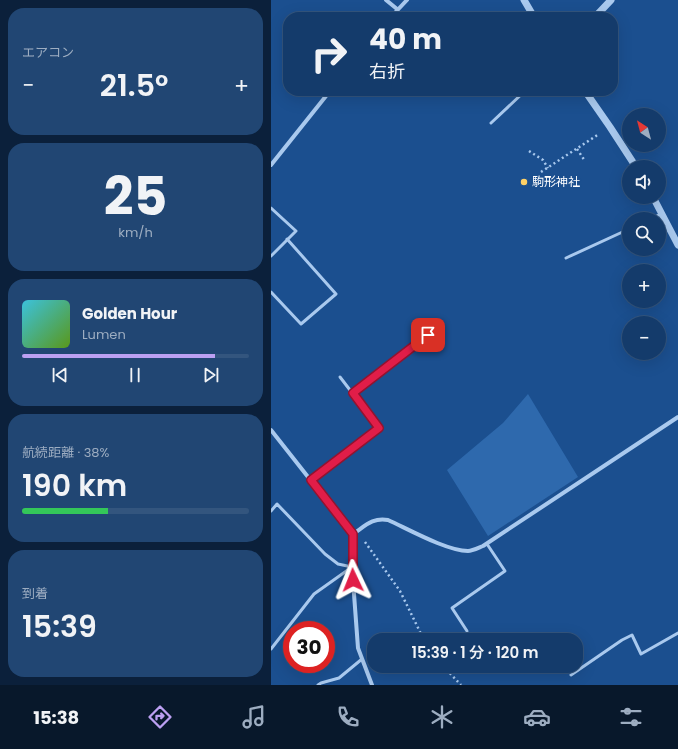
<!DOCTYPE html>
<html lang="ja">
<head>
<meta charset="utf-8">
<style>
	body { margin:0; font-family:Poppins,"Noto Sans JP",sans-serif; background:#214673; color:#f1f3f6; height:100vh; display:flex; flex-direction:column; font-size:15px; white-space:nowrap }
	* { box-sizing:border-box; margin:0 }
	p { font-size:13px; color:#9dadc1 }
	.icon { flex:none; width:22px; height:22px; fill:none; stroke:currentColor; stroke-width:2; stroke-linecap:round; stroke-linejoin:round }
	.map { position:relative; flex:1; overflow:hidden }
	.side { display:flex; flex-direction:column; gap:8px; padding:8px; background:#0b203b; width:271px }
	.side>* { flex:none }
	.hud { position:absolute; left:12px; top:12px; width:335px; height:84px; border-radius:16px; box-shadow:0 4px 16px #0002,0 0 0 1px #33557e; background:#143b6b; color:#f1f3f6; overflow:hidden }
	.needle { width:26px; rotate:324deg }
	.buttons { position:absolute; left:351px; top:108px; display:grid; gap:8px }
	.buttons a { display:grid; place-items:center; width:44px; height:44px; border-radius:50%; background:#143b6b; box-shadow:0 4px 16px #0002,0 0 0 1px #33557e; font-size:20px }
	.speed { position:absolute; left:12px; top:621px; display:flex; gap:8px; font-size:20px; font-weight:700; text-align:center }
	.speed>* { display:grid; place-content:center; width:52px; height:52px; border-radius:50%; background:#143b6b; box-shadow:0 4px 16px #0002,0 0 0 1px #33557e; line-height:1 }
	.speed .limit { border:6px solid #d22; background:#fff; color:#111 }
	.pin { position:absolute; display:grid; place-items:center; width:34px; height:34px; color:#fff; margin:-17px; border-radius:8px; box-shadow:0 2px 6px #0006 }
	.me { position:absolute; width:44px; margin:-22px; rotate:358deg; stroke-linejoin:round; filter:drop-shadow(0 0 3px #0008) }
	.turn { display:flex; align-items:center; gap:14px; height:84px; padding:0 20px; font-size:18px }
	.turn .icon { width:52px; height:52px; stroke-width:2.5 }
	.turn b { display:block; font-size:28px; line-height:34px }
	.big { font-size:30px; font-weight:600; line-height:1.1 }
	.side .tile { flex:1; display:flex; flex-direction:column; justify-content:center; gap:6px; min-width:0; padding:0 14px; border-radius:16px; background:#214673 }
	.side .dial { align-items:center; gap:0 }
	.dial b { font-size:52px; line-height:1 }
	.song { display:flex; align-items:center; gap:12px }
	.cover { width:48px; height:48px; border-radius:6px; background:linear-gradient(135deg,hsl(190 70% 55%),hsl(90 70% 35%)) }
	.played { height:4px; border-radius:2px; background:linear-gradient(90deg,#bca0f2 85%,#33557e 85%) }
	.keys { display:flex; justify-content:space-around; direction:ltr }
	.heat { display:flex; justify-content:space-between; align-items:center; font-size:22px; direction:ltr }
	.charge { height:6px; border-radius:3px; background:linear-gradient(90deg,#34c759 38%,#33557e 0) }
	.trip { position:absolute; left:96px; top:633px; width:216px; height:40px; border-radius:16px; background:#143b6b; box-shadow:0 4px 16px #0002,0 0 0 1px #33557e; font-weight:600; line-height:40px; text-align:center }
	.tabs { display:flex; height:64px; justify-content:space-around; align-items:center; background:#08182b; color:#9dadc1 }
	.tabs .icon { width:28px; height:28px }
	.tabs .selected { color:#bca0f2 }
	.tabs b { font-size:18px; color:#f1f3f6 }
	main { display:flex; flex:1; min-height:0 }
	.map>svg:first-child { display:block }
</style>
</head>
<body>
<main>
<section class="side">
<div class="tile"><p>エアコン</p>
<div class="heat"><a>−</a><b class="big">21.5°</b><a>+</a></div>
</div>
<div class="tile dial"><b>25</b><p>km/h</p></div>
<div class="tile">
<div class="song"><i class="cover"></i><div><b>Golden Hour</b><p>Lumen</p></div></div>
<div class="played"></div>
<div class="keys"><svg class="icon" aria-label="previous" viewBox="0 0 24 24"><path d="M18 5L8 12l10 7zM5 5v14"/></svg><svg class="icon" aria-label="pause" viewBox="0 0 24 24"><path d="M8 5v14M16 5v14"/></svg><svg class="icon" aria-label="next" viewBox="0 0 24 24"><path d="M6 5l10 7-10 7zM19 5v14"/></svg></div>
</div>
<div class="tile"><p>航続距離 · 38%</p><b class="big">190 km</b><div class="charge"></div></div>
<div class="tile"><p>到着</p><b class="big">15:39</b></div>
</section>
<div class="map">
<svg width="407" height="685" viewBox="0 0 407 685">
	<rect width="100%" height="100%" fill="#1b4f8f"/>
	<polygon fill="#2e69ad" points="257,394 307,477 217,536 176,470 232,423"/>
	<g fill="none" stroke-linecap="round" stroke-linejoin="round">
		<g stroke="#a9c9ee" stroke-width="2.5" stroke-dasharray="2 3" stroke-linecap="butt">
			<polyline points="306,149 314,161"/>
			<polyline points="258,151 272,160 277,168"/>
			<polyline points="270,172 328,134"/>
			<polyline points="94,542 129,591 153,640"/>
			<polyline points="172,666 190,685"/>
		</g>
		<g stroke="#a9c9ee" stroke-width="3">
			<polyline points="220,123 254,91"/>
			<polyline points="0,208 25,231 0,256"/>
			<polyline points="379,219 390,214"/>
			<polyline points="295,258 358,229"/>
			<polyline points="0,292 30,324 65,294 16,239"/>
			<polyline points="82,393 164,330"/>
			<polyline points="40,480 108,428 69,377"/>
			<polyline points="0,511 6,504 54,554 67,564 81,567"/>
			<polyline points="196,631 181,608 234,571 216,544"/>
			<polyline points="0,649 43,594 81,567"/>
			<polyline points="300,675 351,640 361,635 370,654 407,633"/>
			<polyline points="47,685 50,683 68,678 91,659"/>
		</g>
		<g stroke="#a9c9ee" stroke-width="4">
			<polyline points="115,0 126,9"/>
			<polyline points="120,17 136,0"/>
			<polyline points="0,165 59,91"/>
			<polyline points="0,430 82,534 81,567 87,648 101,685"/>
			<path d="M82,534c12,-8 20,-17 35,-14 20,9 59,31 80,31 4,0 10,-3 15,-5l195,-129"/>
		</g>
		<g stroke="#a9c9ee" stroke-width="7">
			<polyline points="253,0 263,17"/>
			<polyline points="324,17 340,0"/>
			<polyline points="314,91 339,127 365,167"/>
			<polyline points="382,197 407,245"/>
		</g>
	</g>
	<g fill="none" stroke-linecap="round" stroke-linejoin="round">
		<g stroke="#92132f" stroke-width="10">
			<polyline id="route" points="82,580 82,534 40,480 108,428 82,393 157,335"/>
		</g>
		<use href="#route" stroke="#e11d48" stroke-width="7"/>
	</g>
	<circle fill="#ffd166" stroke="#1b4f8f" stroke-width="1.5" cx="253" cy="182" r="4"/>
	<g text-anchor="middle" stroke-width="3" stroke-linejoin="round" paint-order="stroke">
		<g font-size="12" fill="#fff" stroke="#1b4f8f" text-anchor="start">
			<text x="261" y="186">駒形神社</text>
		</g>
	</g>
</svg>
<div class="buttons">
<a><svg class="needle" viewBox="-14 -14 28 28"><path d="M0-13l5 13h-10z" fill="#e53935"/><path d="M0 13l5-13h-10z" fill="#9dadc1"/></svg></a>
<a><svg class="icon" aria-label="sound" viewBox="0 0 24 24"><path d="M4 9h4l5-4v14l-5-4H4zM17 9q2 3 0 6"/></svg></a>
<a><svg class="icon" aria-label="search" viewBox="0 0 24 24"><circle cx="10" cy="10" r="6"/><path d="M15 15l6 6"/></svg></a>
<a>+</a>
<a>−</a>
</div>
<div class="speed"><div class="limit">30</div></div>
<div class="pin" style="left:157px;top:335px;background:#d93025"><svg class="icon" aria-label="arrive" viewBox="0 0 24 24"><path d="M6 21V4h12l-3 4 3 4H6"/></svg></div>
<svg class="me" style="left:82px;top:580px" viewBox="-20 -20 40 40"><path d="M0-17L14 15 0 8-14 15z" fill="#e11d48" stroke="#fff" stroke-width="4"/></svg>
<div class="trip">15:39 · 1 分 · 120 m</div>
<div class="hud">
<div class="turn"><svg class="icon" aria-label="right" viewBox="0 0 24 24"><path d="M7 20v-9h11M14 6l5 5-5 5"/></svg><div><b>40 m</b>右折</div></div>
</div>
</div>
</main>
<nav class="tabs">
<b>15:38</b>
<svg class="icon selected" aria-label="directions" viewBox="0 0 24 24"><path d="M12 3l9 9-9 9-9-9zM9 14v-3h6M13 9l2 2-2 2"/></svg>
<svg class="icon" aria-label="music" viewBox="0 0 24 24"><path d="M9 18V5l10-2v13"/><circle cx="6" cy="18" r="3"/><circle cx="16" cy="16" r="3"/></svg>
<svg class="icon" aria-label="phone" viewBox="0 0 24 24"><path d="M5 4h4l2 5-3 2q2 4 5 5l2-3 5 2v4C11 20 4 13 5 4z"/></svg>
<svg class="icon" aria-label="climate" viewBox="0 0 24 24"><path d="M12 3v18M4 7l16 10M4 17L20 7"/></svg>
<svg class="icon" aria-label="car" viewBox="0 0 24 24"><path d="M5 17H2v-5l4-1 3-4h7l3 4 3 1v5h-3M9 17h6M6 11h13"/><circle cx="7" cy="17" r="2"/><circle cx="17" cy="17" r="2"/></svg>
<svg class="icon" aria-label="filters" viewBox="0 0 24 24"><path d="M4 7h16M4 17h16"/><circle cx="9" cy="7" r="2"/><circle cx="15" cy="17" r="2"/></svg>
</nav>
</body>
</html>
